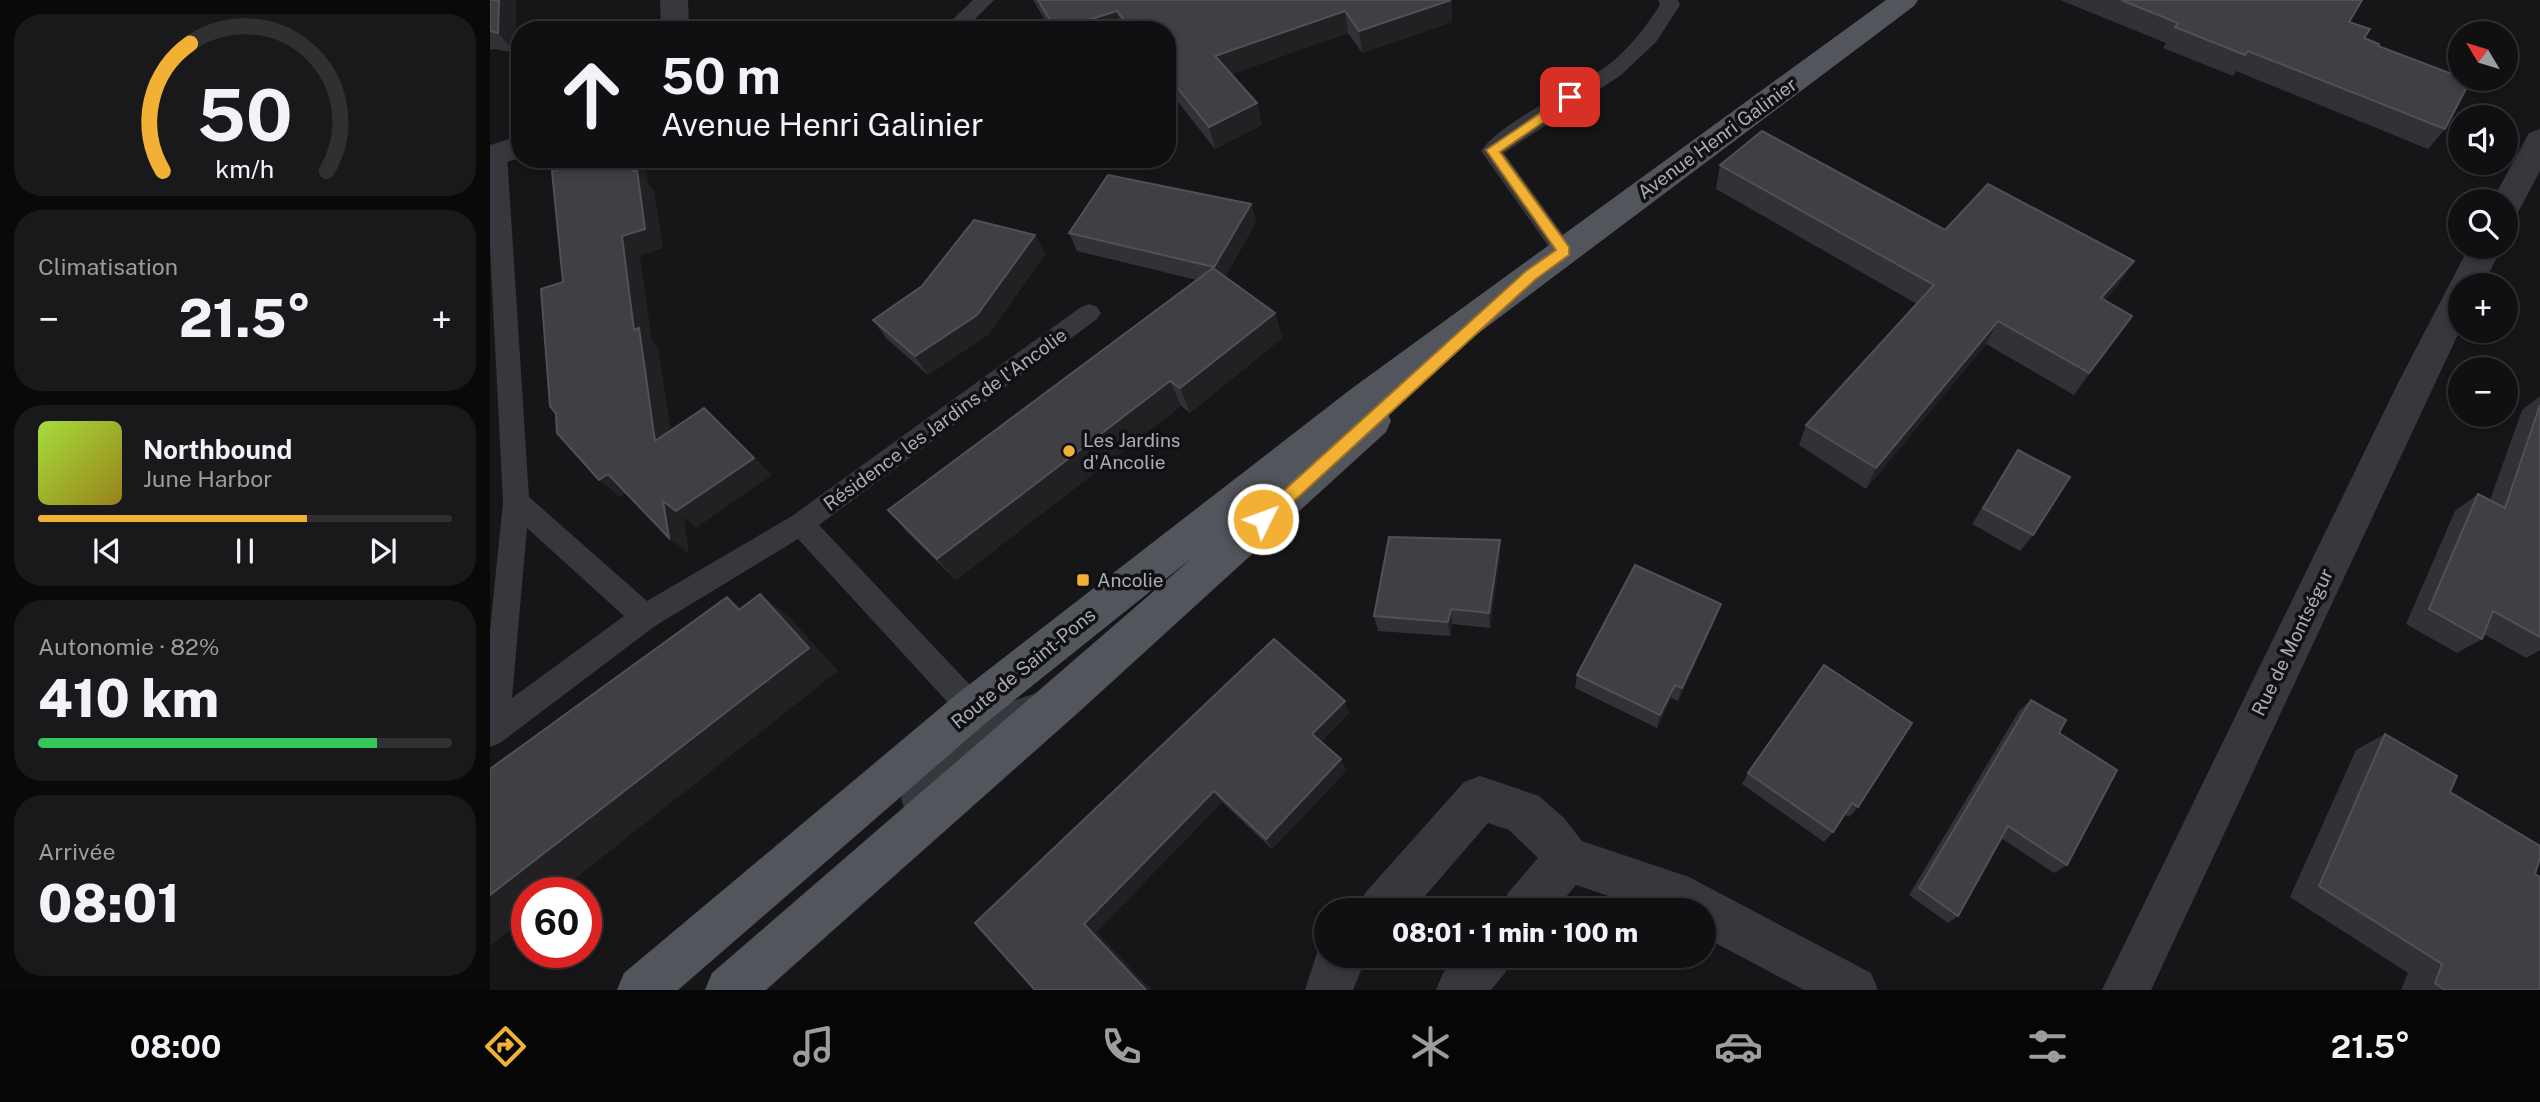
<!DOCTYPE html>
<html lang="fr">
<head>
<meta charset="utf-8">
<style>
	body { margin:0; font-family:"Public Sans",sans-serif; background:#19191b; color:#f1f3f6; height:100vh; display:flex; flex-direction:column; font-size:26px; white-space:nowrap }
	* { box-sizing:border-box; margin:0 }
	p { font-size:23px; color:#9c9d9f }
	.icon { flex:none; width:38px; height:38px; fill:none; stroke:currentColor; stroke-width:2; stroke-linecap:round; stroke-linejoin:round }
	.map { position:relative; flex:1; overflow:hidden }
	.panel { display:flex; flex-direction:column; gap:14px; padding:14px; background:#09090a; width:490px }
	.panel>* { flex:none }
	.hud { position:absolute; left:21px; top:21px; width:665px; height:147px; border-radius:28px; box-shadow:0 4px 10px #0003,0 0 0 2px #303032; background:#101012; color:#f1f3f6; overflow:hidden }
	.needle { width:46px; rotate:308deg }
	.controls { position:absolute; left:1958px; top:21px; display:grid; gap:14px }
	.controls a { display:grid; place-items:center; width:70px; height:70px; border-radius:50%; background:#101012; box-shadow:0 4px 10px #0003,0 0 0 2px #303032; font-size:35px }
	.speed { position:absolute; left:21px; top:877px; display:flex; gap:14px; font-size:35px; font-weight:700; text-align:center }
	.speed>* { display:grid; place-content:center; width:91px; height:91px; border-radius:50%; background:#101012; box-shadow:0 4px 10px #0003,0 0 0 2px #303032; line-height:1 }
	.speed .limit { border:10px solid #d22; background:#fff; color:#111 }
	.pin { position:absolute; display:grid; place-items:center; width:60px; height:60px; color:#fff; margin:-30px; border-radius:14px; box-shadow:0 4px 10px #0006 }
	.me { position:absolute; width:77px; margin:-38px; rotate:48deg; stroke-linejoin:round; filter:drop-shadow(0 0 5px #0008) }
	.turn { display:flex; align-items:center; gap:24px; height:147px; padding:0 35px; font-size:32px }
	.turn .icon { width:91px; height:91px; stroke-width:2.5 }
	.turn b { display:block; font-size:49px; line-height:60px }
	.big { font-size:52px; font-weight:800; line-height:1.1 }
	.panel .widget { flex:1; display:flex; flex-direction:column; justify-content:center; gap:10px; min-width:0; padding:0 24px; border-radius:28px; background:#19191b }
	.panel .dial { align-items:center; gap:0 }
	.dial svg { height:182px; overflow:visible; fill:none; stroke:#303032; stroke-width:7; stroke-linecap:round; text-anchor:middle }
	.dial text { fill:#f1f3f6; stroke:none }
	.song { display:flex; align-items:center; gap:21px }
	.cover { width:84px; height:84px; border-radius:10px; background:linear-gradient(135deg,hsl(80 70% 55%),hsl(50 70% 35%)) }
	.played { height:7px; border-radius:4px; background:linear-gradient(90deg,#f2b134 65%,#303032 65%) }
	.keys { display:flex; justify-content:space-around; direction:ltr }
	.heat { display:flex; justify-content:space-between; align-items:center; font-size:38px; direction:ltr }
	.charge { height:10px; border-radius:5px; background:linear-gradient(90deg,#34c759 82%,#303032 0) }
	.trip { position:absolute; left:824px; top:898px; width:402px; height:70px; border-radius:35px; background:#101012; box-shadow:0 4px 10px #0003,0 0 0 2px #303032; font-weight:800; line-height:70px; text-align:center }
	.tab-bar { display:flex; height:112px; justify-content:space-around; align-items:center; background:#060607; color:#9c9d9f }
	.tab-bar .icon { width:49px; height:49px }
	.tab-bar .current { color:#f2b134 }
	.tab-bar b { font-size:32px; color:#f1f3f6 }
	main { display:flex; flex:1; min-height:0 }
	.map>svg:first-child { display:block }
</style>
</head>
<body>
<main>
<section class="panel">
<div class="widget dial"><svg viewBox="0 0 100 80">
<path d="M14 69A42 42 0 1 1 86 69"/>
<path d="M14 69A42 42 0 0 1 26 13" stroke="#f2b134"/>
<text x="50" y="56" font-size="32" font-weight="700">50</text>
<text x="50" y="72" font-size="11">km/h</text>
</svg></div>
<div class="widget"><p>Climatisation</p>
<div class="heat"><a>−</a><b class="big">21.5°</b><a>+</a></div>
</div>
<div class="widget">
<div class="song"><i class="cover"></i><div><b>Northbound</b><p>June Harbor</p></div></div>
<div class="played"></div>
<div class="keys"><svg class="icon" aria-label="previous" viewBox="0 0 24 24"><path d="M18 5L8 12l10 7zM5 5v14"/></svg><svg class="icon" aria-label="pause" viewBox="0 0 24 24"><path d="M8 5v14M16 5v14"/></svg><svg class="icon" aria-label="next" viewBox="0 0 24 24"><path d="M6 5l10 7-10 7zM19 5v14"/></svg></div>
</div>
<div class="widget"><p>Autonomie · 82%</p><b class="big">410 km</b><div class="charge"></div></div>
<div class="widget"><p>Arrivée</p><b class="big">08:01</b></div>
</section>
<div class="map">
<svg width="2050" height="990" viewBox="0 0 2050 990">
	<rect width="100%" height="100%" fill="#161618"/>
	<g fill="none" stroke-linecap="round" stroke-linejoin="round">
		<g fill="#37383d" fill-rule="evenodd">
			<polygon points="483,0 504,0 474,30 452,30"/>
			<path d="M1168,0h20l2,5 -24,37 -35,33 -117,78 71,98 -3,6 -8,2 -8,-2 -75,-106c16,-27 97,-64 126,-85 22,-17 38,-38 53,-61z"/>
			<path d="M6,147l8,2 3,5 22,343 118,104 145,-85 289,-209 8,-3 8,3 4,6 -4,6 -278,206 153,162 24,20 43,-15 10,4 5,10 -5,10 -45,17 -77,77 -11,4 -11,-4 -4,-11 4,-11 67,-64 -20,-17 -154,-168 -143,87 -155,117 -10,4v-116l13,-129 -13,-255v-99zM37,528l97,88 -112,82z"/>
		</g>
		<g fill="#37383d" fill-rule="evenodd">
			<polygon points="170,0 198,0 199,30 171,30"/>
			<polygon points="2050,129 2050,171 2027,214 2016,218 2016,201 2002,201 2039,133"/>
			<polygon points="30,136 30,158 0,167 0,145"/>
			<polygon points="1979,247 2012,247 1993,285 1970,285 1970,330 1661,990 1612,990 1909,381"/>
			<polygon points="990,776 1049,796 1074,818 1092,841 1199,877 1381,973 1388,990 1314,990 1214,937 1214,910 1160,910 1086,885 1065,910 1011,910 1018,893 1048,858 1019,830 998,823 923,910 868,910 875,893 974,782"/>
			<polygon points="836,939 836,956 877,956 863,990 815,990 829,947"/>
			<polygon points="967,956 1022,956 1015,973 1001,990 946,990 953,973"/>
		</g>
		<polygon fill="#53555c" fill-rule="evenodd" points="1396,0 1428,0 1424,6 889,408 896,410 901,421 896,432 590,711 276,990 215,990 222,973 702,558 497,722 188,990 127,990 134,973 467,694 861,389"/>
	</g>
	<g fill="#323236">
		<polygon points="0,0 26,0 26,53 4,49 0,50"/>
		<polygon points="543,0 961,0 962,22 872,53 858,33 741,74 767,103 772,125 725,149 677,88 677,30 561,30"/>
		<polygon points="1570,0 1872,0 1859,22 1874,38 1888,46 1955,129 1938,149 1746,71 1743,76 1673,48 1676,43"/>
		<polygon points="1230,165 1455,230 1644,261 1629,284 1615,300 1627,338 1584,395 1496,344 1376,489 1309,445 1316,425 1427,304 1226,189"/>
		<polygon points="761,204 766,222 735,277 785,313 792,338 700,413 691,406 466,580 418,533 398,510 707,280 587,251 579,233"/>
		<polygon points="545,235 555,254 499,334 438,375 396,338 383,320"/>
		<polygon points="2050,396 2050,650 2036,658 1994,634 1992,639 1967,653 1916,624 1965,511 1988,494 2000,500 2032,410"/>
		<polygon points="1528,450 1543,535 1530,551 1482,524"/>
		<polygon points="1010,556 1000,628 962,624 960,636 888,631 884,616"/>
		<polygon points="1226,618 1188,701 1181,698 1167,728 1085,688 1087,675"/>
		<polygon points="1541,700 1569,733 1577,865 1564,873 1511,838 1468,916 1458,923 1419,895 1529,711"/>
		<polygon points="859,713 831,742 856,771 782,849 732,802 606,932 661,990 545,990 485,923"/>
		<polygon points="1422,723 1368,807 1359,817 1354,814 1343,832 1334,842 1252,784 1258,773"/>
		<polygon points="1895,734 1960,792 2045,874 2050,990 1911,990 1918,973 1800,897 1866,750"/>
	</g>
	<g fill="#212124">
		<polygon points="9,0 26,0 26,53 8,33"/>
		<polygon points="961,0 962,22 872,53 869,31"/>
		<polygon points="627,11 633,30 568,30"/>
		<polygon points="855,11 858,33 731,78 725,56"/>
		<polygon points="767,103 772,125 725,149 719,127"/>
		<polygon points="141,159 148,159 156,169 158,184 164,190 173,248 150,256 162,341 168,347 185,459 165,441 144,330 132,236"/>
		<polygon points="761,204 766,222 730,285 724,267"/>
		<polygon points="545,235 555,254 499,334 438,375 425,356"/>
		<polygon points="1644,261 1629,284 1596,320 1611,298"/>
		<polygon points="785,313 792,338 700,413 690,388"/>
		<polygon points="1642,316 1627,338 1584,395 1599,373"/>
		<polygon points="1508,321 1496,344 1376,489 1386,468"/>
		<polygon points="680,381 691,406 466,580 447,559"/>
		<polygon points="214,408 282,475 206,528 186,511"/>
		<polygon points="118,474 140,491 130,497 109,480"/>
		<polygon points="173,501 194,518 199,554 179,538"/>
		<polygon points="1010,540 1010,556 1000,628 999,613"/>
		<polygon points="270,594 300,618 348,671 68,892 37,892 37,917 0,946 0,895"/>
		<polygon points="237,597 268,621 249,610"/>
		<polygon points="1231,604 1226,618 1188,701 1192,688"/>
		<polygon points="961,609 962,624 960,636 958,622"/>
		<polygon points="1185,685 1181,698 1167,728 1170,715"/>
		<polygon points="855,701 859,713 827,746 822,734"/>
		<polygon points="851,759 856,771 782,849 776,839"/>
		<polygon points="724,791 732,802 606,932 661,990 656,990 594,924"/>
	</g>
	<g fill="#3f3f44" stroke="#4f5156" stroke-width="2">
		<polygon points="0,0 9,0 8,33 0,31"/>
		<polygon points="548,0 961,0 869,31 855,11 725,56 767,103 719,127 677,75 677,30 642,30 627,11 566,30"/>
		<polygon points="1631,0 1872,0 1859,22 1880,29 1874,38 1889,44 1888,46 1970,77 1970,79 1980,81 1955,129 1758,51 1755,55 1685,27 1688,23"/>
		<polygon points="1272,131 1455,230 1498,184 1644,261 1611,298 1642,316 1599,373 1508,321 1386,468 1316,425 1444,285 1230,165"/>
		<polygon points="71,159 141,159 143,171 147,170 155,229 132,236 144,330 149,328 165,441 214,408 264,458 186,511 173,501 179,538 118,474 109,480 67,433 66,414 60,406 51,289 73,282 62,171 72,168"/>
		<polygon points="618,175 761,204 724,267 579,233"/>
		<polygon points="484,220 545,235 487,315 425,356 383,320 432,286"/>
		<polygon points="723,268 785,313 690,388 680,381 447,559 398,510"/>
		<polygon points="2050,405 2050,637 2003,611 1992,639 1939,609 1988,494 2015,508"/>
		<polygon points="1528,450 1580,477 1543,535 1493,508"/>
		<polygon points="899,537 1010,540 999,613 961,609 958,622 884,616"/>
		<polygon points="1145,565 1231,604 1192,688 1185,685 1170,715 1087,675"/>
		<polygon points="270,594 319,648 0,895 0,769 237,597 249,610"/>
		<polygon points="784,639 855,701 822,734 851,759 776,839 724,791 594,924 656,990 545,990 485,923"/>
		<polygon points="1334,665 1422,723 1368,807 1362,803 1343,832 1258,773"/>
		<polygon points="1541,700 1576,720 1569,733 1627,770 1577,865 1518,826 1468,916 1429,888"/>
		<polygon points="1895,734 1967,776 1960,792 2050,846 2050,858 2045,874 2050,877 2050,990 1955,990 1945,983 1952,964 1829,886"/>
	</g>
	<polygon fill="#f2b134" stroke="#9d7322" stroke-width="2" points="1080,93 1085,95 1085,100 1010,152 1079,247 1079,255 1046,279 779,524 768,524 765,519 768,514 1036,271 1066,250 996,150"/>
	<g fill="#f2b134" stroke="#111113" stroke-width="2.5">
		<circle cx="579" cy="451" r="7"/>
		<rect x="586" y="573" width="14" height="14" rx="3.5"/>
	</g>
	<g text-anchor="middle" stroke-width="7" stroke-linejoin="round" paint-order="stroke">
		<g font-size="19" fill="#a8adb8" stroke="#111113">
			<text transform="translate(1227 138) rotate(-36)" y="7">Avenue Henri Galinier</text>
			<text transform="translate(455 419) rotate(-36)" y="7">Résidence les Jardins de l'Ancolie</text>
			<text transform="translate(1802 642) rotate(-64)" y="7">Rue de Montségur</text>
			<text transform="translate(533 668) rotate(-39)" y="7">Route de Saint-Pons</text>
		</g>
		<g font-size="19" fill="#a8adb8" stroke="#111113" text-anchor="start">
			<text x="593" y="447">Les Jardins<tspan x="593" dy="22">d'Ancolie</tspan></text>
			<text x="607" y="587">Ancolie</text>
		</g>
	</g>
</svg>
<div class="controls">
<a><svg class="needle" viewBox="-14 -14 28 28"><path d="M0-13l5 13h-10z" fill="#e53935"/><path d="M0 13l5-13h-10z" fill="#9c9d9f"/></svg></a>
<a><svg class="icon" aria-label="sound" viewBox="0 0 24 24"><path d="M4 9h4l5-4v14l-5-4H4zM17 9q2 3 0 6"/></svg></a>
<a><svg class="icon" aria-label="search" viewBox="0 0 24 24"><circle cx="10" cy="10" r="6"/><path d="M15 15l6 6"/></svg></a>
<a>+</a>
<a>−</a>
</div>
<div class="speed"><div class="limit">60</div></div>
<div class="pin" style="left:1080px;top:97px;background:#d93025"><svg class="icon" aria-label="arrive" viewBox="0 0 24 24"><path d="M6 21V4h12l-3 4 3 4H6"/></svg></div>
<svg class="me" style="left:773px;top:519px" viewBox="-20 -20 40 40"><circle r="17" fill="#f2b134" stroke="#fff" stroke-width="3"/><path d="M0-11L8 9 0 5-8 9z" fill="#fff"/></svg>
<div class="trip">08:01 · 1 min · 100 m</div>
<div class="hud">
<div class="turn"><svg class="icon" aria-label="ahead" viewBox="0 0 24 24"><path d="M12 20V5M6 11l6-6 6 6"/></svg><div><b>50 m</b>Avenue Henri Galinier</div></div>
</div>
</div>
</main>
<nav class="tab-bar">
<b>08:00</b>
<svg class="icon current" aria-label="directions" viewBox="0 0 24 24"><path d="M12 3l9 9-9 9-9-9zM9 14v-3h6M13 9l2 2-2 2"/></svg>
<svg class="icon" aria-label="music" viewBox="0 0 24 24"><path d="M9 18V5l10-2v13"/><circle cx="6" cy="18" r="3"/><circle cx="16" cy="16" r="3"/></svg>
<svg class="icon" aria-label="phone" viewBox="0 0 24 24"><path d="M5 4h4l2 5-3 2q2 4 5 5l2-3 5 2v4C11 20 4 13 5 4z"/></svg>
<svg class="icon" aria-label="climate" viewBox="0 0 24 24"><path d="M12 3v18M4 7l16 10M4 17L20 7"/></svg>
<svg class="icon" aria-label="car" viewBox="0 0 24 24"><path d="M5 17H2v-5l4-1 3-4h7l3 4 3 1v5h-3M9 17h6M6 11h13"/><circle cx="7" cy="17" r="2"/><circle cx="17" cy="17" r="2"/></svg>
<svg class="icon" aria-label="filters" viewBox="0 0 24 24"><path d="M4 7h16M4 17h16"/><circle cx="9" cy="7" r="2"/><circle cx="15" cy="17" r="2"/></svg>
<b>21.5°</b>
</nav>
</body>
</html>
